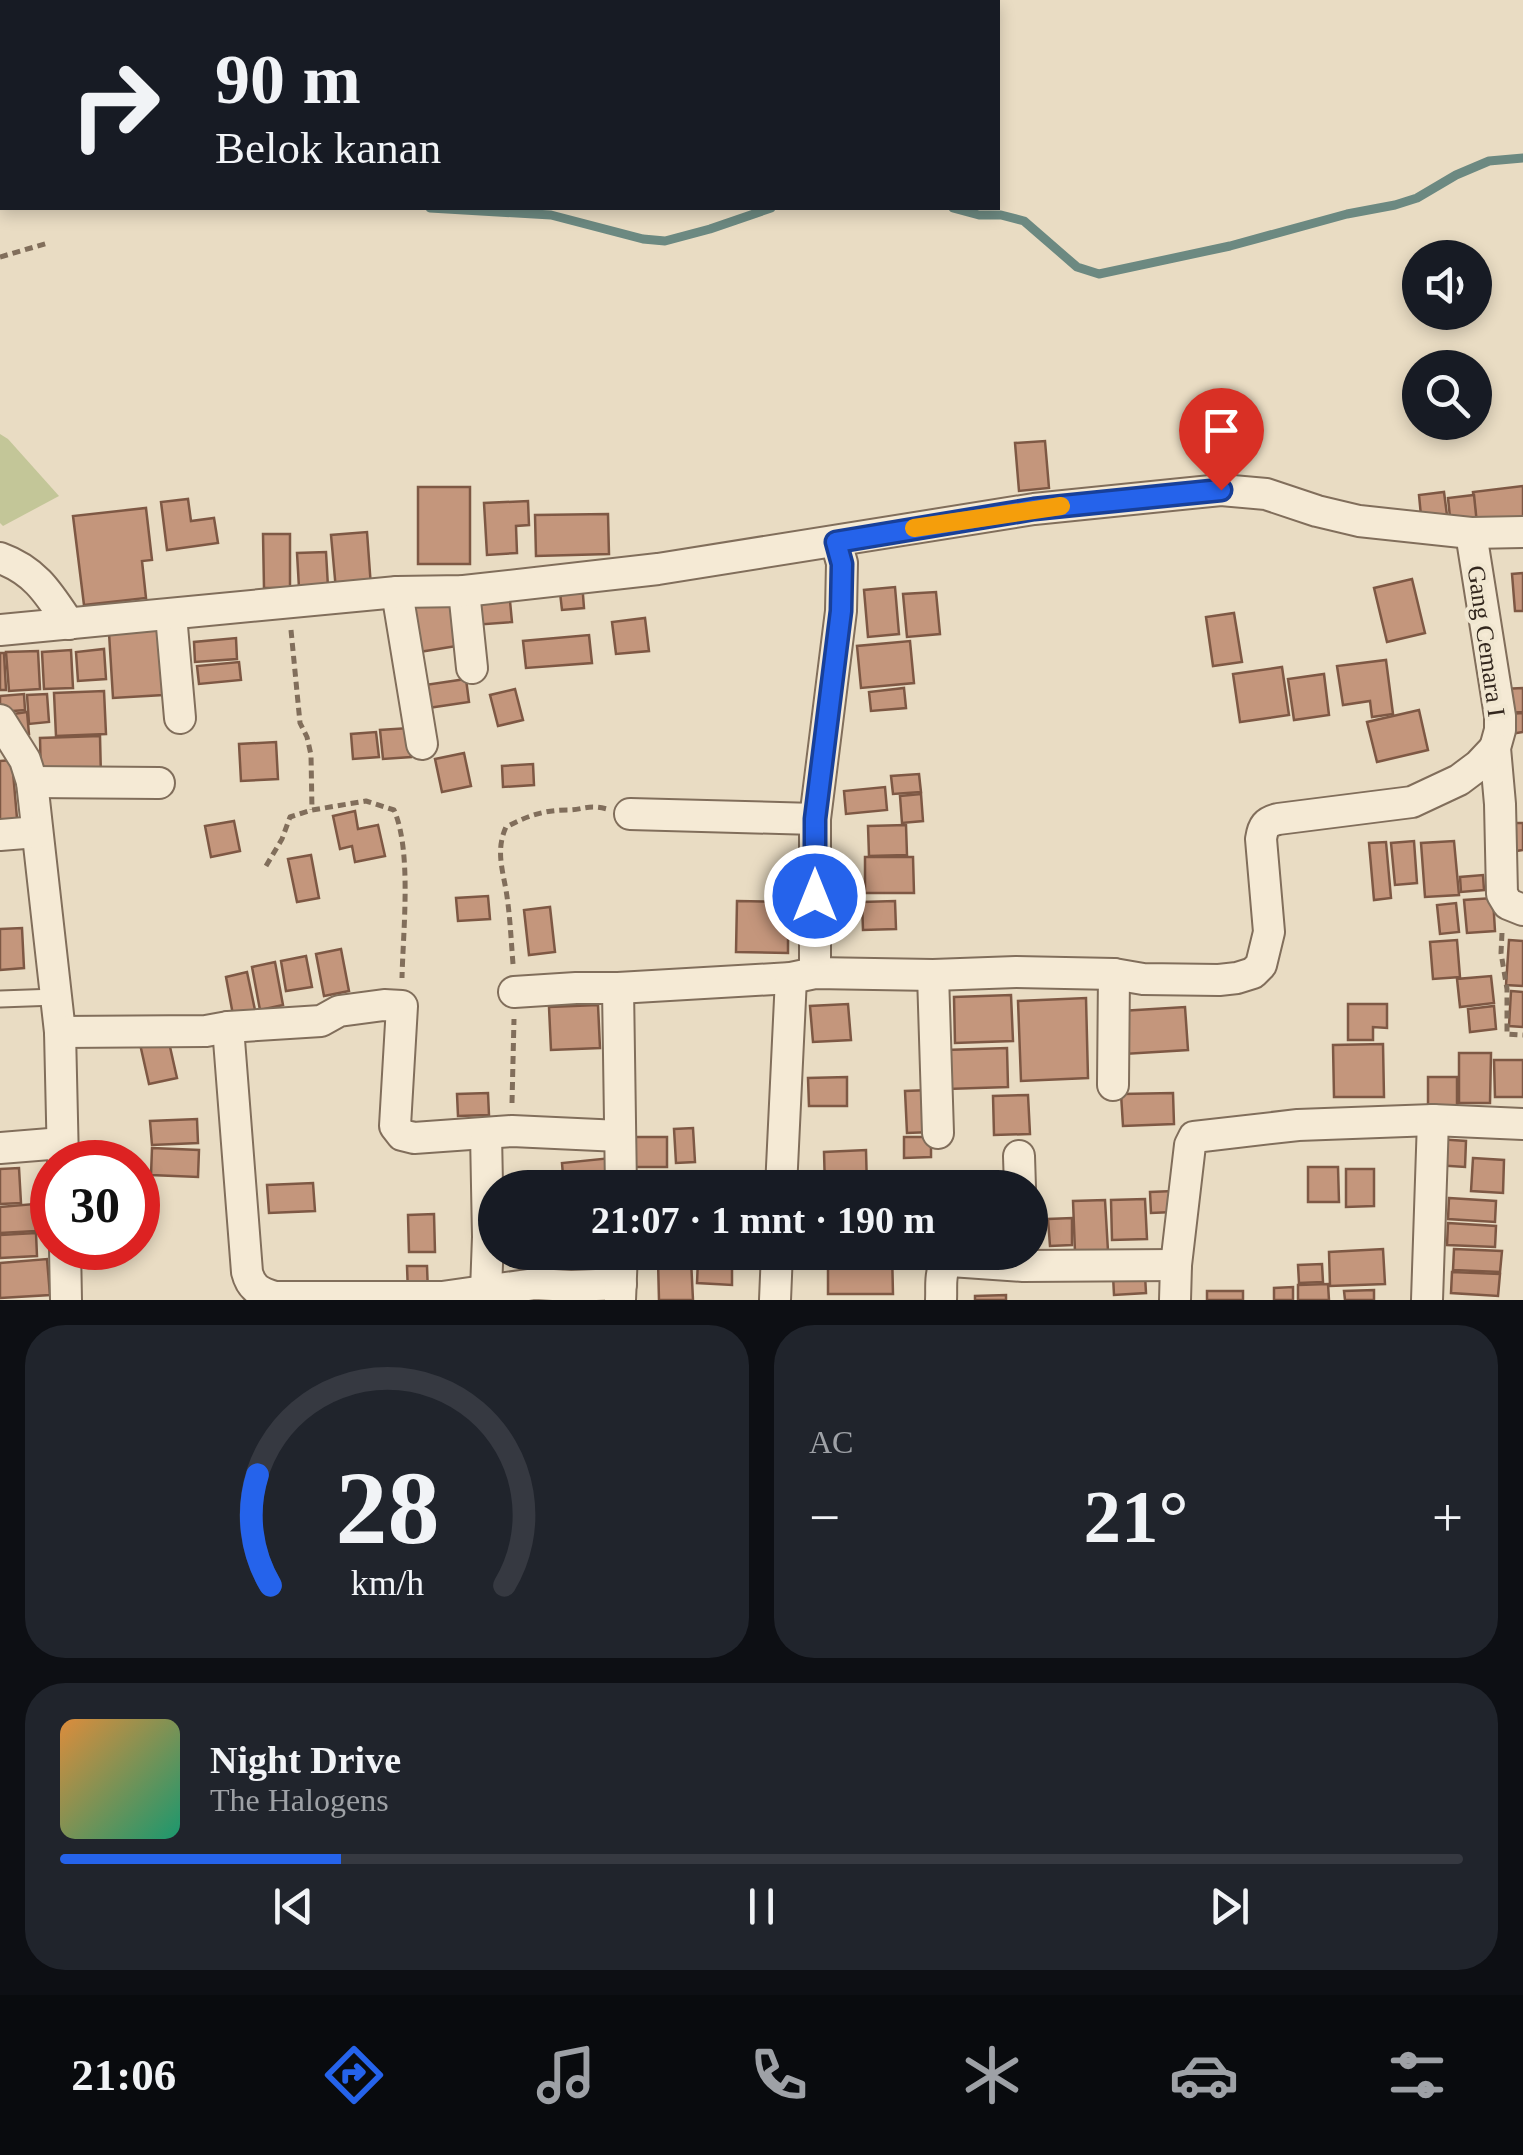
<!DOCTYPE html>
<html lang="id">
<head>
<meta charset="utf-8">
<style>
	body { margin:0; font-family:"Times New Roman",serif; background:#20242c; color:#f1f3f6; height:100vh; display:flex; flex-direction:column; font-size:38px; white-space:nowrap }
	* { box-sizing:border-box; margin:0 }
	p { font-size:32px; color:#9ea1a6 }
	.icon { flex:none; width:55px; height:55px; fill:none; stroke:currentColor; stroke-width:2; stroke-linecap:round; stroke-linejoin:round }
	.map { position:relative; height:1300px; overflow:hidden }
	.details { display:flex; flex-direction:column; gap:25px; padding:25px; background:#0d0f14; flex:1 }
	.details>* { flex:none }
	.banner { position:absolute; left:0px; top:0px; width:1000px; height:210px; box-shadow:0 5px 15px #0003; background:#171b24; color:#f1f3f6; overflow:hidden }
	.fabs { position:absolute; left:1402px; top:240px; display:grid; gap:20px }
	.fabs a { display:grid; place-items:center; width:90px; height:90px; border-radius:50%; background:#171b24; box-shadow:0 5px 15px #0003; font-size:50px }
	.speed { position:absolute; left:30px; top:1140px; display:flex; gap:20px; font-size:50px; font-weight:700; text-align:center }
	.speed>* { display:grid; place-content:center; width:130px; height:130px; border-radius:50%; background:#171b24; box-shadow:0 5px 15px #0003; line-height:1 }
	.speed .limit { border:15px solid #d22; background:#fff; color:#111 }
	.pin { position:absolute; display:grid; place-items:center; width:85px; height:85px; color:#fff; margin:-102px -42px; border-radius:50% 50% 50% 0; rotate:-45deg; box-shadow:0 0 10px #0007 }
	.pin .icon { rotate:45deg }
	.me { position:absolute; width:110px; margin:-55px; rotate:0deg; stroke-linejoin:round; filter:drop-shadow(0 0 8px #0008) }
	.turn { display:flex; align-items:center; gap:35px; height:210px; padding:0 50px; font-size:45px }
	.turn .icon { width:130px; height:130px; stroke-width:2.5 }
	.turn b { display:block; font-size:70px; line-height:85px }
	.big { font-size:75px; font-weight:700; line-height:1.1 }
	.details .widget { flex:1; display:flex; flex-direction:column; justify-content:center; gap:15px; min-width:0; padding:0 35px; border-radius:40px; background:#20242c }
	.details .dial { align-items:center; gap:0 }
	.dial svg { height:260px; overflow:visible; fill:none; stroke:#363941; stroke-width:7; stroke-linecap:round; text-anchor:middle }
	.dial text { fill:#f1f3f6; stroke:none }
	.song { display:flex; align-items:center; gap:30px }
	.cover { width:120px; height:120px; border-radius:15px; background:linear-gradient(135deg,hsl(30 70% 55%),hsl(160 70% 35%)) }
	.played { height:10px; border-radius:5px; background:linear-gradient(90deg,#2563eb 20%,#363941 20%) }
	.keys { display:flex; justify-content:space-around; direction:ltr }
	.heat { display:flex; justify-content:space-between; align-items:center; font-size:55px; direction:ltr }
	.details .tiles { flex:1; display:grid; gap:25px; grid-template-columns:1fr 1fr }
	.widget:last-child { grid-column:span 2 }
	.trip { position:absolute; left:478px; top:1170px; width:570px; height:100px; border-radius:50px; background:#171b24; box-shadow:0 5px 15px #0003; font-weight:700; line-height:100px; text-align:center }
	.menu { display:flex; height:160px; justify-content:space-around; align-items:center; background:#090b0e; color:#9ea1a6 }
	.menu .icon { width:70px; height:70px }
	.menu .current { color:#2563eb }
	.menu b { font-size:45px; color:#f1f3f6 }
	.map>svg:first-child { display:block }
</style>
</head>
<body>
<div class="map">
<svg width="1523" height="1300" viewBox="0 0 1523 1300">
	<rect width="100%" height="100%" fill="#e9dcc3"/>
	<polygon fill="#c3c698" points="0,434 8,439 59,496 3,526 0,523"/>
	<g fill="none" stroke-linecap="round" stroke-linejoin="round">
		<g stroke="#6c8981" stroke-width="9">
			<polyline points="0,154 2,154"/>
			<polyline points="430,208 551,215 643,239 665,241 710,229 771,208"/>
			<polyline points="953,208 979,215 1001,215 1024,221 1077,267 1099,274 1230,246 1347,214 1395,205 1417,198 1456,175 1489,161 1523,158"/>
		</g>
	</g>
	<g fill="#c4967c" stroke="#7e5844" stroke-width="2.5">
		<polygon points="1045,441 1049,488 1019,491 1015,443"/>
		<polygon points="1523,486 1523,522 1477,527 1473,492"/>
		<rect x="418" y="487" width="52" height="77"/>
		<polygon points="1444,492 1448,523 1422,526 1419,495"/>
		<polygon points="1474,495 1477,524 1451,527 1448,498"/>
		<polygon points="188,499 191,521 214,518 218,543 167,550 161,502"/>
		<polygon points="528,501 529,525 516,526 517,553 487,555 484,503"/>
		<polygon points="146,508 152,560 142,561 146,598 84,605 73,516"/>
		<polygon points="608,514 609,554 536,556 535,515"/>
		<polygon points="367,532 371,587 336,590 331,535"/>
		<polygon points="263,534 290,534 290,588 264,588"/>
		<polygon points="326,552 328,587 299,588 297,553"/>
		<polygon points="1523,573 1523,611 1515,611 1512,574"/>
		<polygon points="1412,579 1425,633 1387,642 1374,588"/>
		<polygon points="582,582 584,608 562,610 559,584"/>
		<polygon points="895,587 899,634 868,637 864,590"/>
		<polygon points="936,592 940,634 907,637 903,594"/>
		<polygon points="461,599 469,644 413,653 406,608"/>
		<polygon points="510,601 512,622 473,625 472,605"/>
		<polygon points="1234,613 1242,662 1213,666 1206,617"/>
		<polygon points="645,618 649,651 616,654 612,622"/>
		<polygon points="159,630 163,695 113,698 109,633"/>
		<polygon points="589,635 592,663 526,668 523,641"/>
		<polygon points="236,638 237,659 195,662 194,642"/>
		<polygon points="910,641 914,683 861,688 857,646"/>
		<polygon points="104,649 106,679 78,681 76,652"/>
		<polygon points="71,650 73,688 44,689 42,652"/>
		<polygon points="38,651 40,689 9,691 6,652"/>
		<polygon points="0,653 4,653 6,690 0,690"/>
		<polygon points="1386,660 1393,714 1372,717 1370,701 1343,705 1337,666"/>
		<polygon points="239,662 241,680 199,684 197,666"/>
		<polygon points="1282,667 1289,715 1240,722 1233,674"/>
		<polygon points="1324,674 1329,715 1294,720 1288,679"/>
		<polygon points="466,679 469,702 428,708 425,685"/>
		<polygon points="904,688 906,708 871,711 869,692"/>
		<polygon points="1523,688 1523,712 1505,713 1503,689"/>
		<polygon points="515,689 523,720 498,726 490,695"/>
		<polygon points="104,691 106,734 56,736 54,693"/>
		<polygon points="24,694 25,710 0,712 0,696"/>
		<polygon points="47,694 49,722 29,724 27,695"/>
		<polygon points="1419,710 1428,750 1377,762 1367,722"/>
		<polygon points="27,712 29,734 12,735 6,715"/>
		<polygon points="1523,713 1523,732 1510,734 1508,714"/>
		<polygon points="409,728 411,757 383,759 380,730"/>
		<polygon points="376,732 379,757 353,759 351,734"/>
		<polygon points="100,736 101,778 41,779 40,738"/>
		<polygon points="276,742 278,779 241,781 239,744"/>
		<polygon points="464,753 471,786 442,792 435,759"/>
		<polygon points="12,760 18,830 0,831 0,761"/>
		<polygon points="533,764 534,785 503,787 502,766"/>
		<polygon points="919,774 921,792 893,794 891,776"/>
		<polygon points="885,787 887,810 846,814 844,791"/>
		<polygon points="921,794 923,821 902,823 900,796"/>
		<polygon points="355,811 358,829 378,825 385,856 355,862 352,846 340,849 333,816"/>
		<polygon points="234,821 240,851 211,857 205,826"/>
		<polygon points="1514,823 1523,823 1523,850 1516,851"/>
		<polygon points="906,825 907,855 869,856 868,826"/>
		<polygon points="1414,841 1417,883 1395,885 1391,843"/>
		<polygon points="1454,841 1459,895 1425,897 1421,843"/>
		<polygon points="1386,842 1391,898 1374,900 1369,843"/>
		<polygon points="311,855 319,898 297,902 288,859"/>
		<polygon points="865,857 913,857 914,893 865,893"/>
		<polygon points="1483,875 1484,890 1461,892 1460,877"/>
		<polygon points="488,896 490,919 458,921 456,898"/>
		<polygon points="1493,898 1495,931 1467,933 1464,900"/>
		<polygon points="737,901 788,902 788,953 736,952"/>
		<polygon points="895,901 896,929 863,930 862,902"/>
		<polygon points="1456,903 1459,932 1440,934 1437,905"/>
		<polygon points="550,907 555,952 529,955 524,910"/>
		<polygon points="22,928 24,968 0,970 0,929"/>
		<polygon points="1457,940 1460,977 1433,979 1430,942"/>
		<polygon points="1509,940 1523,941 1523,986 1506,985"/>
		<polygon points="341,949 349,991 324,996 316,954"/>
		<polygon points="306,956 312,987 286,991 281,961"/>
		<polygon points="275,962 283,1005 260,1010 252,967"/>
		<polygon points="247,972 255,1010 233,1015 226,977"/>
		<polygon points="1491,976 1494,1003 1460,1007 1457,979"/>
		<polygon points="1511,991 1523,992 1523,1027 1509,1026"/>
		<polygon points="1011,995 1013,1041 955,1043 954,997"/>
		<polygon points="1086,998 1088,1078 1021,1081 1018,1001"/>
		<polygon points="848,1004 851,1040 813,1042 810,1006"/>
		<polygon points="1348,1004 1387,1004 1387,1028 1373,1027 1373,1040 1348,1040"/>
		<polygon points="598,1005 600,1048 551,1050 549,1007"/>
		<polygon points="1494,1006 1496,1029 1470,1032 1468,1009"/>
		<polygon points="1185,1007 1188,1050 1124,1054 1121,1011"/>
		<polygon points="168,1038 177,1078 149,1084 140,1044"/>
		<polygon points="1383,1044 1384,1097 1334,1097 1333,1045"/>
		<polygon points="1007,1048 1008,1087 947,1089 945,1050"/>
		<polygon points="1459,1053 1491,1053 1490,1103 1459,1103"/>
		<polygon points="1494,1060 1523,1060 1523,1097 1495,1097"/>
		<polygon points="847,1077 847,1106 809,1106 808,1078"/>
		<rect x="1428" y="1077" width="29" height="38"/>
		<polygon points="931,1090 932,1132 907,1133 905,1091"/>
		<polygon points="488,1093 489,1115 458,1116 457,1094"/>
		<polygon points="1173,1093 1174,1124 1123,1126 1121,1094"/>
		<polygon points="1028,1095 1030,1134 994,1135 993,1096"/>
		<polygon points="197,1119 198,1143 152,1145 150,1121"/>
		<polygon points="693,1128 695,1162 676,1163 674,1129"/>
		<rect x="627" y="1137" width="40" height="30"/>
		<polygon points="904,1137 931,1137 931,1157 904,1158"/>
		<polygon points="1437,1139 1466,1141 1465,1167 1435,1165"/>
		<polygon points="152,1148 199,1150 198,1177 151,1175"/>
		<polygon points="866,1150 867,1188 825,1188 824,1152"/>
		<polygon points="611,1158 614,1185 564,1188 562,1163"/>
		<polygon points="1473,1158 1504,1160 1503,1193 1471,1191"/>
		<polygon points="1308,1167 1338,1167 1339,1202 1308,1202"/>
		<polygon points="19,1168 21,1203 0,1204 0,1169"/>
		<polygon points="1346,1169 1374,1169 1374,1206 1346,1207"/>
		<polygon points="313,1183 315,1211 269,1213 267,1185"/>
		<polygon points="1173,1191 1173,1212 1151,1213 1150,1192"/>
		<polygon points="1449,1198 1496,1201 1495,1222 1448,1219"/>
		<polygon points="1145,1199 1147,1239 1112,1240 1111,1200"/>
		<polygon points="1105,1200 1108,1251 1075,1252 1073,1201"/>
		<polygon points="34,1204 36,1231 0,1233 0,1207"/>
		<polygon points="434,1214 435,1252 409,1252 408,1215"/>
		<polygon points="1072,1218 1072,1245 1050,1246 1048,1219"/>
		<polygon points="1448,1223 1496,1226 1495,1247 1447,1245"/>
		<polygon points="36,1233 37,1256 0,1258 0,1235"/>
		<polygon points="1383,1249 1385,1284 1330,1286 1329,1252"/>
		<polygon points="1454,1249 1502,1251 1500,1272 1453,1270"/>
		<polygon points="523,1252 549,1252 550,1279 524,1280"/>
		<polygon points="554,1252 571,1252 572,1280 556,1281"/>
		<polygon points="828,1252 892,1252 893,1294 828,1294"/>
		<polygon points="605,1257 607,1281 579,1282 577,1258"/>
		<polygon points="47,1259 50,1295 0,1298 0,1263"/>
		<polygon points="691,1260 693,1300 659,1300 658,1261"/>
		<polygon points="698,1260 732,1262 732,1285 697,1283"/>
		<polygon points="1322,1264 1323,1282 1299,1283 1298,1265"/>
		<polygon points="407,1266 427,1266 428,1293 408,1293"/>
		<polygon points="1452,1272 1500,1274 1498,1296 1451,1293"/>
		<polygon points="1113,1275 1145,1275 1146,1293 1114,1295"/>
		<polygon points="1328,1284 1329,1300 1298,1300 1298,1285"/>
		<polygon points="1293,1287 1293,1300 1274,1300 1274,1288"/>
		<polygon points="1374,1290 1374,1300 1345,1300 1344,1291"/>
		<rect x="1207" y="1291" width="36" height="9"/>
		<polygon points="1006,1295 1006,1300 975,1300 975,1296"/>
	</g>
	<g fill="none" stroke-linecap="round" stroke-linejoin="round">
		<g stroke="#816e5b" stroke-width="19">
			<polyline id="service" points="0,999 56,997"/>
		</g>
		<g stroke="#816e5b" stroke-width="34">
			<g id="minor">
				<polyline points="1471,533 1500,716 1500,730 1495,748 1500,804 1502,894 1508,904 1523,910"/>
				<path d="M0,558c36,13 49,36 69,66"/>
				<polyline points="464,591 472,668"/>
				<polyline points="397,592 422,744"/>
				<polyline points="171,615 180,718"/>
				<polyline points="0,630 397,592 464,591 658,569 1034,509 1221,490 1266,494 1317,511 1359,521 1471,533 1523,532"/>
				<polyline points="0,720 25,760 32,782 60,1032 63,1162"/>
				<polyline points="32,782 159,783"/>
				<polyline points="630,814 815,819"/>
				<polyline points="0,835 37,832"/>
				<polyline points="815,973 815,819 841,611 842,563 836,542"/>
				<polyline points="933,975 938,1133"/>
				<polyline points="618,988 621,1188"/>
				<path d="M514,992l62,-4h42l173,-10 24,-5 118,2 83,-3 98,2 29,5 76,1 18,-2 16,-5 8,-8 8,-33 -8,-93c2,-13 5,-17 17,-20l134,-17 47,-22 20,-15 16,-17"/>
				<polyline points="228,1027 321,1021 339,1011 384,1005 402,1006 395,1126 402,1135 414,1138 512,1131 620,1136"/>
				<path d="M60,1032l146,-1 22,-4 19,245c4,16 12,20 28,25h167l93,-13 36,2 50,-2"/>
				<polyline points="1113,1085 1114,974"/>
				<polyline points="0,1148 62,1143"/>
				<polyline points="1019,1156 1020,1188"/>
				<polyline points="781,1188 791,978"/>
				<polyline points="65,1248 66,1300"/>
				<polyline points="486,1291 488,1237 486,1134"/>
				<polyline points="620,1300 622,1252"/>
				<polyline points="775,1300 777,1252"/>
				<path d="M941,1300c1,-14 -3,-32 10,-39l72,5 153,-1"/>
				<polyline points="1175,1300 1176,1265 1190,1145 1194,1137 1298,1125 1433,1120 1523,1124"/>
				<polyline points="1427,1300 1433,1120"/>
			</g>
		</g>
		<g stroke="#816e5b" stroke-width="5" stroke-dasharray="8 5" stroke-linecap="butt">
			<polyline points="174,2 195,0"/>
			<polyline points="0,19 2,19"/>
			<polyline points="0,257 48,243"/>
			<polyline points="291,630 300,723 307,737 311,755 312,810"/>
			<path d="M266,866l16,-27 8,-22 22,-7 54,-9 28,9c18,41 9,121 8,168"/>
			<polyline points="1502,933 1501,953 1507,989 1507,1034 1523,1035"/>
			<path d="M513,964c-2,-25 -3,-50 -7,-74 -4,-22 -10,-41 0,-63 21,-11 38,-17 61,-17 17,0 20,-6 40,-1"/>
			<polyline points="512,1103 514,1019"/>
		</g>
		<use href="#service" stroke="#f5ead5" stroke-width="15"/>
		<use href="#minor" stroke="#f5ead5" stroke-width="30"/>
	</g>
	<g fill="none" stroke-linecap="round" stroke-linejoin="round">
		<g stroke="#184099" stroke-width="25">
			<polyline id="route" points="815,896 815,819 841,611 842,564 836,542 1034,509 1221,490"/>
		</g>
		<use href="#route" stroke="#2563eb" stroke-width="18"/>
		<polyline stroke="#f59e0b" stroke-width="18" points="914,528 1061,506"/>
	</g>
	<g text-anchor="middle" stroke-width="8" stroke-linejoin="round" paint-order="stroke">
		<g font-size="25" fill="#33271e" stroke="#f1e7d1">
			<text transform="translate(1487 641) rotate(82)" y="9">Gang Cemara I</text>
		</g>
	</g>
</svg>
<div class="fabs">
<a><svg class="icon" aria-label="sound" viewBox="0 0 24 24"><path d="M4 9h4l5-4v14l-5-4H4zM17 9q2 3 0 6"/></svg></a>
<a><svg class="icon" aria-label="search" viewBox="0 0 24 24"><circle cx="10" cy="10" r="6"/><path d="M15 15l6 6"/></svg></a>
</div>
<div class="speed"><div class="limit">30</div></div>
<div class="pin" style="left:1221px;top:490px;background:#d93025"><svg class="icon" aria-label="arrive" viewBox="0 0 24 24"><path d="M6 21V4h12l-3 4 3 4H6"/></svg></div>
<svg class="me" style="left:815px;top:896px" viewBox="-20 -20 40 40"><circle r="17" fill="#2563eb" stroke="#fff" stroke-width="3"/><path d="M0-11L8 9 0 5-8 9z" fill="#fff"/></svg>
<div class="trip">21:07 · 1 mnt · 190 m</div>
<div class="banner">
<div class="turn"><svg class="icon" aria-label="right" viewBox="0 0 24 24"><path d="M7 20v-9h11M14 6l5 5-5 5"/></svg><div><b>90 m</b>Belok kanan</div></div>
</div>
</div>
<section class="details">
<div class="tiles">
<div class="widget dial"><svg viewBox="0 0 100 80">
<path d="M14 69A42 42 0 1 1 86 69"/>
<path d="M14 69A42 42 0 0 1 10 35" stroke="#2563eb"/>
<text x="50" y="56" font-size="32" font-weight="700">28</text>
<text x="50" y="72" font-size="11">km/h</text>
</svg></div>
<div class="widget"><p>AC</p>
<div class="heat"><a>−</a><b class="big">21°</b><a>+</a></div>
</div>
<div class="widget">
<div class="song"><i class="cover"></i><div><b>Night Drive</b><p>The Halogens</p></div></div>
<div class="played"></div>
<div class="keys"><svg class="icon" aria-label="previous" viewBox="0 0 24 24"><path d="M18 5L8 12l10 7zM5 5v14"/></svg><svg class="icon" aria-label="pause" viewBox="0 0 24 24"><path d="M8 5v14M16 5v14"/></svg><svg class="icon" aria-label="next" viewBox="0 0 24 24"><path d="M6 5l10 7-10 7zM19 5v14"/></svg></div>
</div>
</div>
</section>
<nav class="menu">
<b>21:06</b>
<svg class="icon current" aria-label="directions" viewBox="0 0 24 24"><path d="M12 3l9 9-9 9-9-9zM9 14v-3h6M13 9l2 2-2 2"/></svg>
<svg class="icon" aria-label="music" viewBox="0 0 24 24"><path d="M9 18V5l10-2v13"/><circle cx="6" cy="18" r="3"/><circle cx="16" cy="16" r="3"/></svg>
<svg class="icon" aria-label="phone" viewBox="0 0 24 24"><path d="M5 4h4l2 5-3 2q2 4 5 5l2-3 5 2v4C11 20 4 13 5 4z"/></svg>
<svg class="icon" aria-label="climate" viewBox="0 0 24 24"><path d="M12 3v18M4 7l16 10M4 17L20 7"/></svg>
<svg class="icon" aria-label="car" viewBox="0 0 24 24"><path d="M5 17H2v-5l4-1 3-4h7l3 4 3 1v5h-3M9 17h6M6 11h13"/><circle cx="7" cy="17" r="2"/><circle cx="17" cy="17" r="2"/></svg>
<svg class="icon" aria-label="filters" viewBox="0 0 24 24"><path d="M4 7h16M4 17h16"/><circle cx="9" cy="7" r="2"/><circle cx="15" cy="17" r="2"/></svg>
</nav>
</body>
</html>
